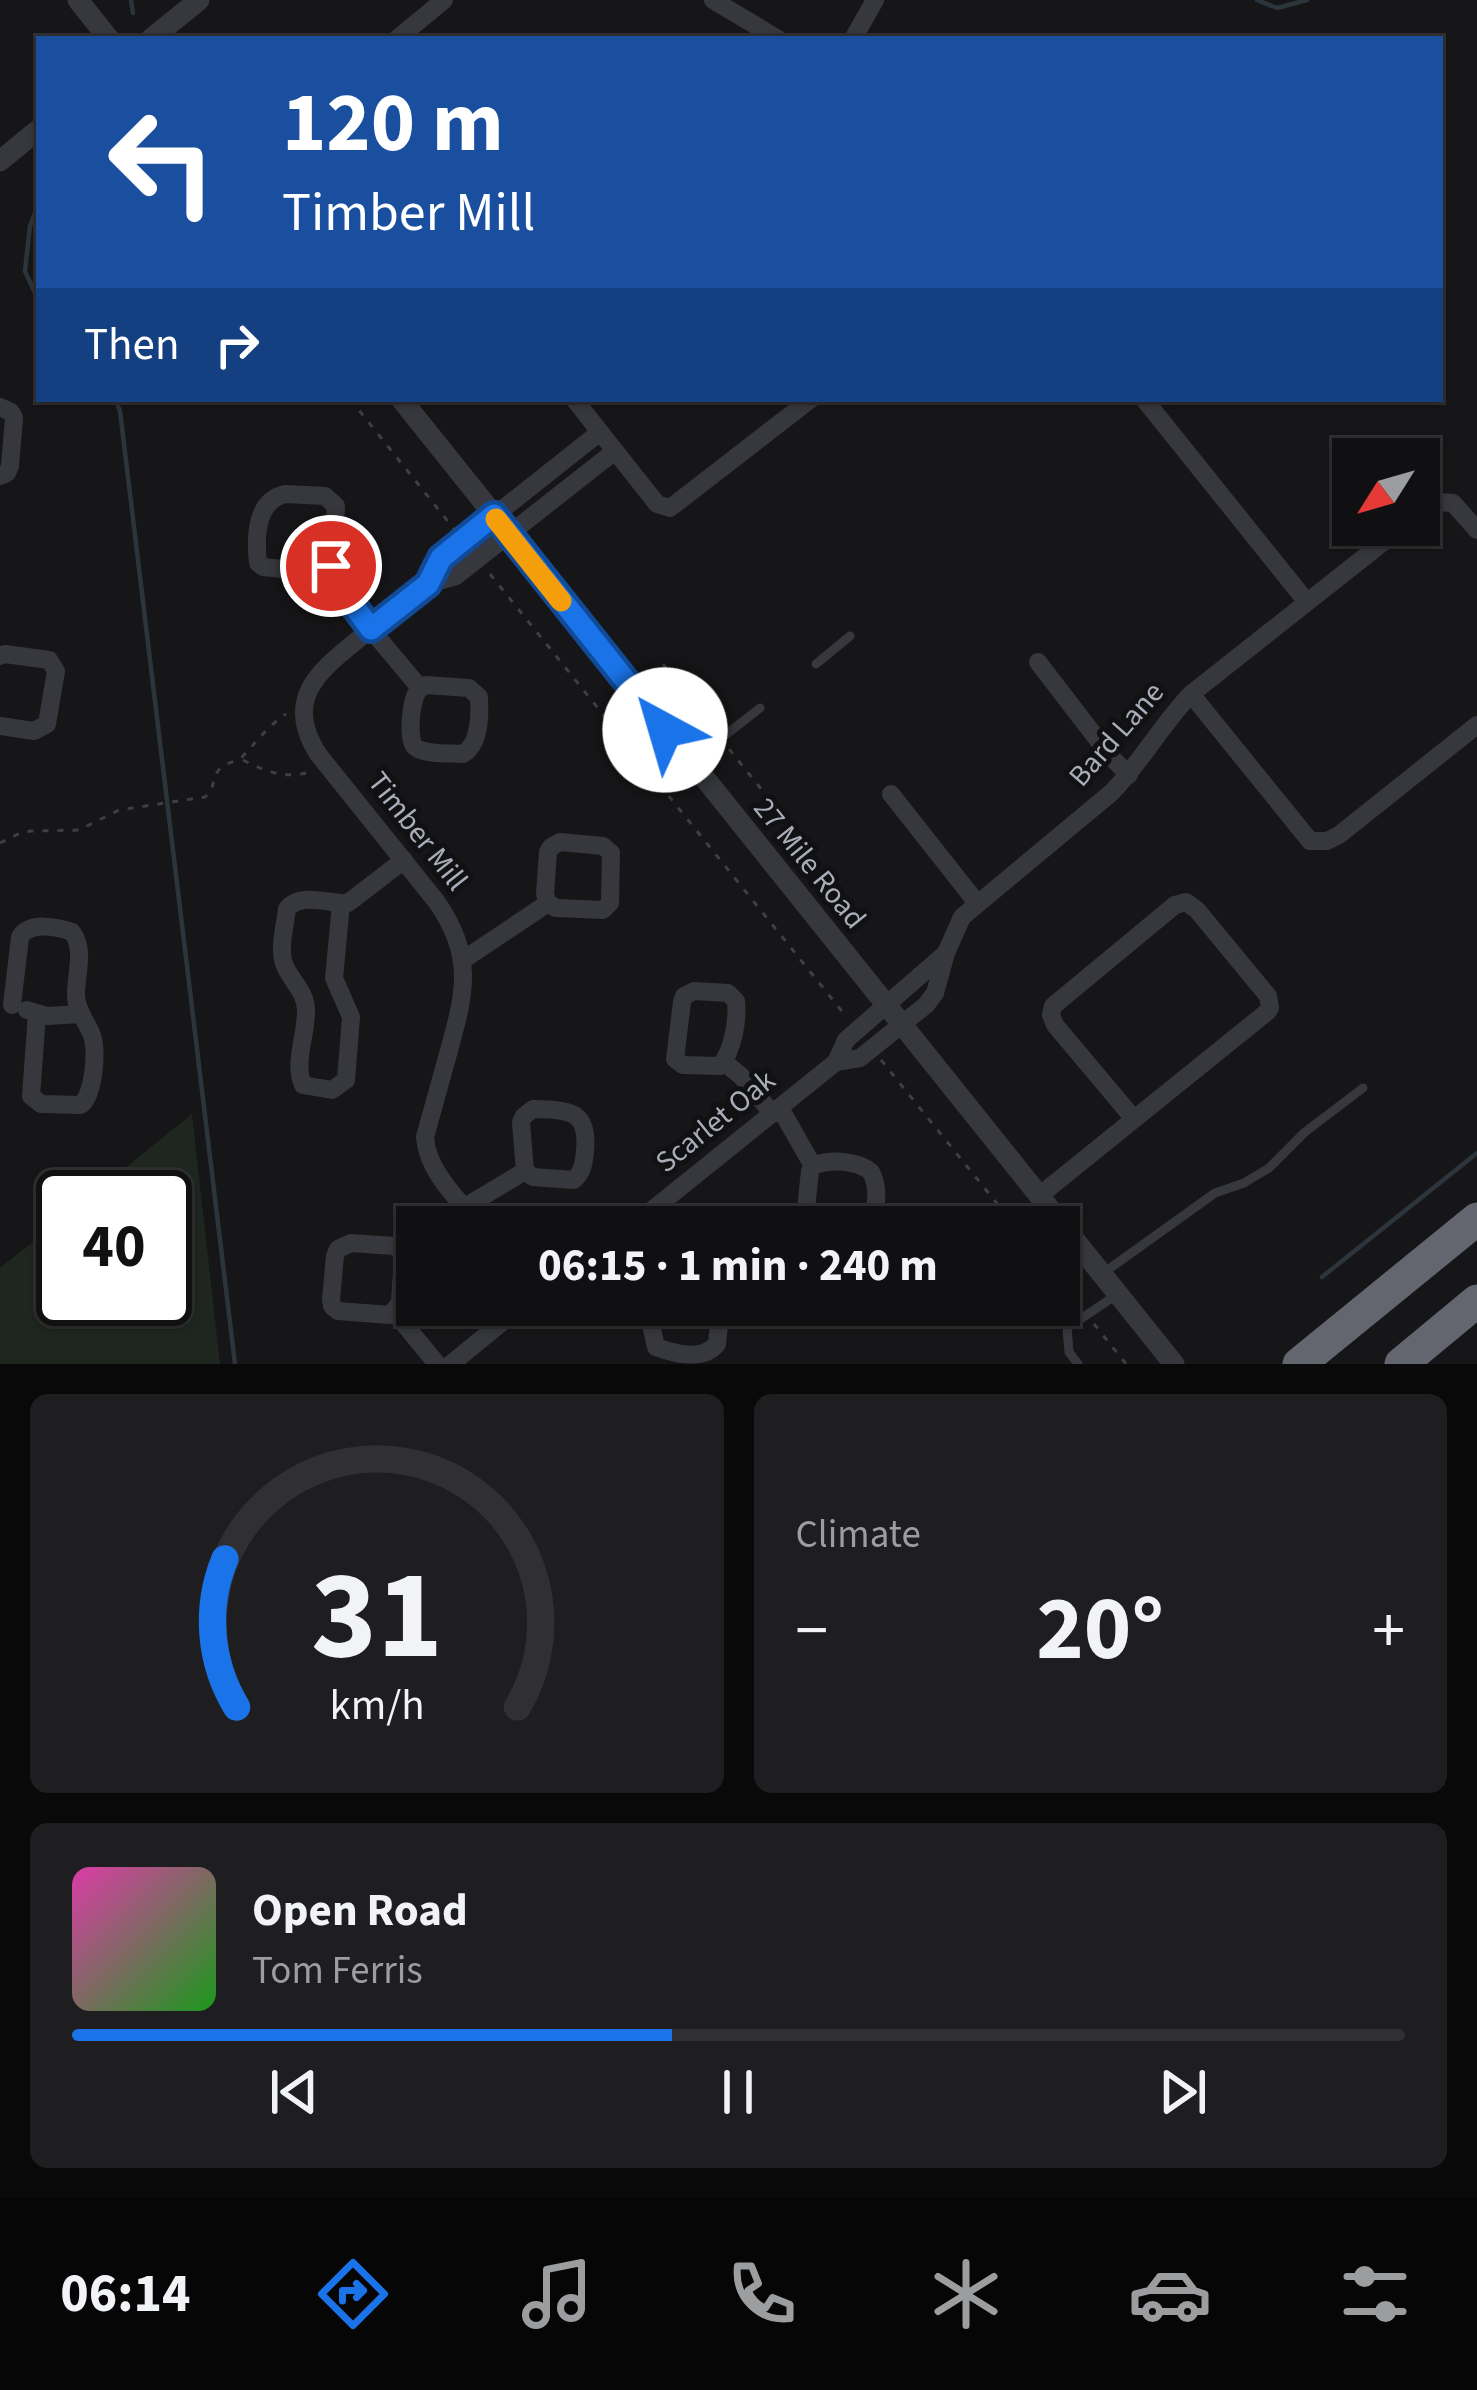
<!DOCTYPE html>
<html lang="en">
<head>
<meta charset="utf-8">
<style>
	body { margin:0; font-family:"Source Sans 3",sans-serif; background:#1e1e20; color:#f1f3f6; height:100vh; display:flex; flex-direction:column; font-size:45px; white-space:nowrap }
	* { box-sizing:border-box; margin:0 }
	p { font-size:39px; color:#9c9d9f }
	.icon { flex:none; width:66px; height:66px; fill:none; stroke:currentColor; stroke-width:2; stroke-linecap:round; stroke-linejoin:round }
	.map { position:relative; height:1364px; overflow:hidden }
	.panel { display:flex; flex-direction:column; gap:30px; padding:30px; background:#09090a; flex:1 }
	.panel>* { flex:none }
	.banner { position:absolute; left:36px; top:36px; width:1407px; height:366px; border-radius:0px; box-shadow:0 3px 9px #0004,0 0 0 3px #303032; background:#1a4fa0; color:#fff; overflow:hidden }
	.needle { width:78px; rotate:233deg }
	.fabs { position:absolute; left:1332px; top:438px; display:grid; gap:24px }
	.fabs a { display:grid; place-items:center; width:108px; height:108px; border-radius:0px; background:#101012; box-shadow:0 3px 9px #0004,0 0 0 3px #303032; font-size:60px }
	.speed { position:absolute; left:36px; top:1170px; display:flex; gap:24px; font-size:60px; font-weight:700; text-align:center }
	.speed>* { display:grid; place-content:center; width:156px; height:156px; border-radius:50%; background:#101012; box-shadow:0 3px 9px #0004,0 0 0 3px #303032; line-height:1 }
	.speed .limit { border:6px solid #111; border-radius:18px; background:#fff; color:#111 }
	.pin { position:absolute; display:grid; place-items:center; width:102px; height:102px; color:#fff; margin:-51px; border:6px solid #fff; border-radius:50%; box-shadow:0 3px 12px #0007 }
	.me { position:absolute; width:132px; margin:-66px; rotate:321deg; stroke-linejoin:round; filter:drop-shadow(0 0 9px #0008) }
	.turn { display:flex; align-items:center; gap:42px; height:252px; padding:0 48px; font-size:54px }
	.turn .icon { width:156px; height:156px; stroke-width:2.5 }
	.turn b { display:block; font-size:84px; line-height:102px }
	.then { display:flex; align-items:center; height:114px; padding:0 48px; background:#0003; gap:24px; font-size:45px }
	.big { font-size:90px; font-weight:700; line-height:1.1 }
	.panel .card { flex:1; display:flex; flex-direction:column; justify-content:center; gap:18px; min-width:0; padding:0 42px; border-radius:18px; background:#1e1e20 }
	.panel .dial { align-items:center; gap:0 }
	.dial svg { height:312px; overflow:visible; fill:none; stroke:#303032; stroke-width:7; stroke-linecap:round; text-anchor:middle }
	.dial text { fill:#f1f3f6; stroke:none }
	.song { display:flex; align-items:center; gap:36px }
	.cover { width:144px; height:144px; border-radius:18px; background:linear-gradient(135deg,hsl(320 70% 55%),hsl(120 70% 35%)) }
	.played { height:12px; border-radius:6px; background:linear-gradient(90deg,#1a73e8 45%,#303032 45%) }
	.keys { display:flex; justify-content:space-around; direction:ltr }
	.heat { display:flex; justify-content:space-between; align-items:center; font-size:66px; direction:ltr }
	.panel .tiles { flex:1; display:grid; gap:30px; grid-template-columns:1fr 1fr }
	.card:last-child { grid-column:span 2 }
	.trip { position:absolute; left:396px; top:1206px; width:684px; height:120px; border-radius:0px; background:#101012; box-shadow:0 3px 9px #0004,0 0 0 3px #303032; font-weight:700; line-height:120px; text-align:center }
	.menu { display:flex; height:192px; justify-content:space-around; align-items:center; background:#060607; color:#9c9d9f }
	.menu .icon { width:84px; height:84px }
	.menu .on { color:#1a73e8 }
	.menu b { font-size:54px; color:#f1f3f6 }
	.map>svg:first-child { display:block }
</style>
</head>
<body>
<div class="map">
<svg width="1477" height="1364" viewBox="0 0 1477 1364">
	<rect width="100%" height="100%" fill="#161618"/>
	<polygon fill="#1e261f" points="192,1114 220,1364 0,1364 0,1268 63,1218 63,1299 165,1299 165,1197 89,1197"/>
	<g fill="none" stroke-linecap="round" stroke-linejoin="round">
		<g stroke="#2c353c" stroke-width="4.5">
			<polyline points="131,0 133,13"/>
			<polyline points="1257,0 1277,8 1307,0"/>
			<polyline points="39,202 30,226 25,271 39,302"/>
			<polyline points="115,399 120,411 235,1364"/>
			<polyline points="1322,1277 1477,1153"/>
		</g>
		<g stroke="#3d3f44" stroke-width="3" stroke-dasharray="6 9" stroke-linecap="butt">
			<polyline points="350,399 454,529"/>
			<polyline points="490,574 845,1015"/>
			<polyline points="663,664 712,727"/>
			<polyline points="729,749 799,836"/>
			<path d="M243,760c24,12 43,20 70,11"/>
			<path d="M0,843l20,-10 11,-2 48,-1 40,-20 86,-13c11,-10 6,-16 13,-26 6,-9 18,-8 25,-15 16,-17 24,-29 43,-42"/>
			<polyline points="881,1060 1016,1227"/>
			<polyline points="1059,1281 1080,1307"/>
			<polyline points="1094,1324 1126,1364"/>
		</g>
		<g stroke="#37383d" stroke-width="9">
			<polyline points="816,664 850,636"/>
			<polyline points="691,762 760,708"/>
			<polyline points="1102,1274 1215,1193 1244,1183 1269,1168 1305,1132 1363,1088"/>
			<polyline points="1078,1364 1069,1352 1067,1328 1118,1294"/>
		</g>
		<g stroke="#37383d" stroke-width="18">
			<polyline points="713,0 778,39"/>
			<polyline points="397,39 444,0"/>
			<polyline points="853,39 875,0"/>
			<polyline points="574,399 657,504 670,508 811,399"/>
			<polyline points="1144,399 1306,601"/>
			<polyline points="0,407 11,412 14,418 10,466 7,473 0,476"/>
			<polyline points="600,432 441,558 428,584 456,576 615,451"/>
			<path d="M285,494l40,2 11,10 -3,55 -11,12 -59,-6 -5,-4c-3,-27 -2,-62 27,-69z"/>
			<polyline points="1419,514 1437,502 1453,503 1477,530"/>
			<polyline points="327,570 358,614 420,688"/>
			<path d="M428,584c-22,18 -44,36 -67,53 -42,34 -78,61 -43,117l118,147c39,55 29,92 12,153 -8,28 -15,55 -23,83 2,35 35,64 56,90"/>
			<polyline points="0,656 5,654 49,660 56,671 47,724 34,731 0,726"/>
			<polyline points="1038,662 1111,757 1129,775"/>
			<path d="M426,685l43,3 10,9c1,18 1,47 -16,57 -12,-1 -38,1 -48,-7 -8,-7 -4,-48 3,-56 2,-3 5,-4 8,-6z"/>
			<polyline points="1191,694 1310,841 1327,841 1339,835 1477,725"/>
			<polyline points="891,794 977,903"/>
			<polygon points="560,842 603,846 611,853 610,903 603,910 556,908 548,903 545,894 548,852 551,847"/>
			<path d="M341,904l-7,74 17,39 -5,63 -14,10 -29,-5c-10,-23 4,-51 3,-76 -1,-18 -14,-27 -21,-43 -7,-16 0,-40 2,-57 13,-17 41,-5 61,-6l56,-43"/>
			<path d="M946,953l-100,87 -10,22 24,-4 66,-53 9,-12 11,-40 16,-36 149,-124c30,-30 50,-68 80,-99l214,-169"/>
			<polyline points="463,960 548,903"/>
			<path d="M694,991l34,2 8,8c2,20 -3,49 -16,65l-37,-1 -8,-6 7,-57 2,-6z"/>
			<path d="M12,1005l8,-68c10,-16 37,-10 52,-5 14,19 3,43 4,65 1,14 10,24 15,36 7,16 3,61 -10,72l-40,-1 -10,-8 6,-82"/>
			<polyline points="27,1010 47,1016 81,1014"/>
			<polyline points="724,1062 741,1076 773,1114"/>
			<polyline points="780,1108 813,1166 810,1171 805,1218 811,1227"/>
			<path d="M533,1109c37,1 56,1 52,43 -2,14 -2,19 -11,28l-41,-3 -8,-6 -4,-49 3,-6z"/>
			<path d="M813,1166c17,-7 44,-6 58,6 9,17 6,39 -4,55"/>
			<polyline points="1039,1196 1267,1012 1270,1008 1268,996 1197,910 1186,902 1175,905 1053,1006 1051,1015 1055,1025 1134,1119"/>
			<polyline points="465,1207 525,1171"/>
			<polyline points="631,1227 836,1062"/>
			<polygon points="351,1243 394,1246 403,1253 400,1303 390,1315 338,1311 332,1306 331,1299 335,1256 338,1249"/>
			<path d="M656,1305l-4,24 4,18c19,7 47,14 61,-3l4,-39"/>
			<polyline points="395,1313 437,1364"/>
			<polyline points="451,1364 523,1305"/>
		</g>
		<g stroke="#37383d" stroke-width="21">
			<polyline points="78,0 109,39"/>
			<polyline points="151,39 199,0"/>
			<polyline points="0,161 39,129"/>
			<polyline points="401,399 1174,1364"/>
		</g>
		<g stroke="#63666e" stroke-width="33">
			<polyline points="1299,1364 1477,1219"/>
			<polyline points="1401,1364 1477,1301"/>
		</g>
	</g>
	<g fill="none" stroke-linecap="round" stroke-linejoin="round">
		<g stroke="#114b97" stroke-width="30">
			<polyline id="route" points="331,566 327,570 371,629 428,584 441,558 494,515 665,730"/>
		</g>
		<use href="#route" stroke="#1a73e8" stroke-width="21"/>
		<polyline stroke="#f59e0b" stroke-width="21" points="496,519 561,601"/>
	</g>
	<g text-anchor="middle" stroke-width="10" stroke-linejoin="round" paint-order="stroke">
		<g font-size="30" fill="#a8adb8" stroke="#111113">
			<text transform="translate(1116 734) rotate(-49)" y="10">Bard Lane</text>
			<text transform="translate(418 831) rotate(52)" y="10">Timber Mill</text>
			<text transform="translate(810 863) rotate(51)" y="10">27 Mile Road</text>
			<text transform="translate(715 1121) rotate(-39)" y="10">Scarlet Oak</text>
		</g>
	</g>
</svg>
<div class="fabs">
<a><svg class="needle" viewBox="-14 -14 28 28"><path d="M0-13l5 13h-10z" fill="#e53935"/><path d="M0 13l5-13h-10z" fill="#9c9d9f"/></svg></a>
</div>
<div class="speed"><div class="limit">40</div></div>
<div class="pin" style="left:331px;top:566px;background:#d93025"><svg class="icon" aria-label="arrive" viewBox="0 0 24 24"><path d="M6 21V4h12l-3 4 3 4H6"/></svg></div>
<svg class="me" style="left:665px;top:730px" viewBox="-20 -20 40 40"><circle r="19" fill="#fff"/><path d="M0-13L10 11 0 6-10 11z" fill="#1a73e8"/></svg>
<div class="trip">06:15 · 1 min · 240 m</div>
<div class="banner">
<div class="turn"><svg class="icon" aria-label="left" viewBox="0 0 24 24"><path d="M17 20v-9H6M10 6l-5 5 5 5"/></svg><div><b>120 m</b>Timber Mill</div></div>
<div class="then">Then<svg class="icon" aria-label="right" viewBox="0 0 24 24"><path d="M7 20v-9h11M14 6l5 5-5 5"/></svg></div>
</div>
</div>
<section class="panel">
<div class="tiles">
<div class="card dial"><svg viewBox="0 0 100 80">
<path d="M14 69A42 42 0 1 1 86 69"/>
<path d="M14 69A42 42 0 0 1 11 31" stroke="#1a73e8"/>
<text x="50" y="56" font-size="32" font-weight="700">31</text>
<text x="50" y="72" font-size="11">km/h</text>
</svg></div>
<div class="card"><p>Climate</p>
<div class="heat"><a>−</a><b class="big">20°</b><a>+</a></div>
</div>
<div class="card">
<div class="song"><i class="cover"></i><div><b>Open Road</b><p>Tom Ferris</p></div></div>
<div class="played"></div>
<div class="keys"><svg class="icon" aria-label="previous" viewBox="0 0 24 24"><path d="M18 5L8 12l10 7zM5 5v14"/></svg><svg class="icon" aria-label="pause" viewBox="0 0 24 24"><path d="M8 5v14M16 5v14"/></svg><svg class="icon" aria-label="next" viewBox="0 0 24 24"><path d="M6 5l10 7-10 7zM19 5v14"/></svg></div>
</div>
</div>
</section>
<nav class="menu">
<b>06:14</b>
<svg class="icon on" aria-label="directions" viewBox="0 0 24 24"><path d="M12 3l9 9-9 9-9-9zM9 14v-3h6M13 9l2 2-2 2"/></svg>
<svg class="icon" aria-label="music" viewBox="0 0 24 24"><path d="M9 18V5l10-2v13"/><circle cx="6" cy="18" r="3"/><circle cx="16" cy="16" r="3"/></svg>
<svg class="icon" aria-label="phone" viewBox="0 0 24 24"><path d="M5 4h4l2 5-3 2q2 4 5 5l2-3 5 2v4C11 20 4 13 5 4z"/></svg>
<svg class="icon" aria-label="climate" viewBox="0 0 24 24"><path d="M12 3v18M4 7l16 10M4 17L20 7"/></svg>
<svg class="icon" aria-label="car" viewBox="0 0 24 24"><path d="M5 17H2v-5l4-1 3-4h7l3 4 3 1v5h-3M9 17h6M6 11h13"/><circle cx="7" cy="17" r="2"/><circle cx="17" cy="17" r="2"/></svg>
<svg class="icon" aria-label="filters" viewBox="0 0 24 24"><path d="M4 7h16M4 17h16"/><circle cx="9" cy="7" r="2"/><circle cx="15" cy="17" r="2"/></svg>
</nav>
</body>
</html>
